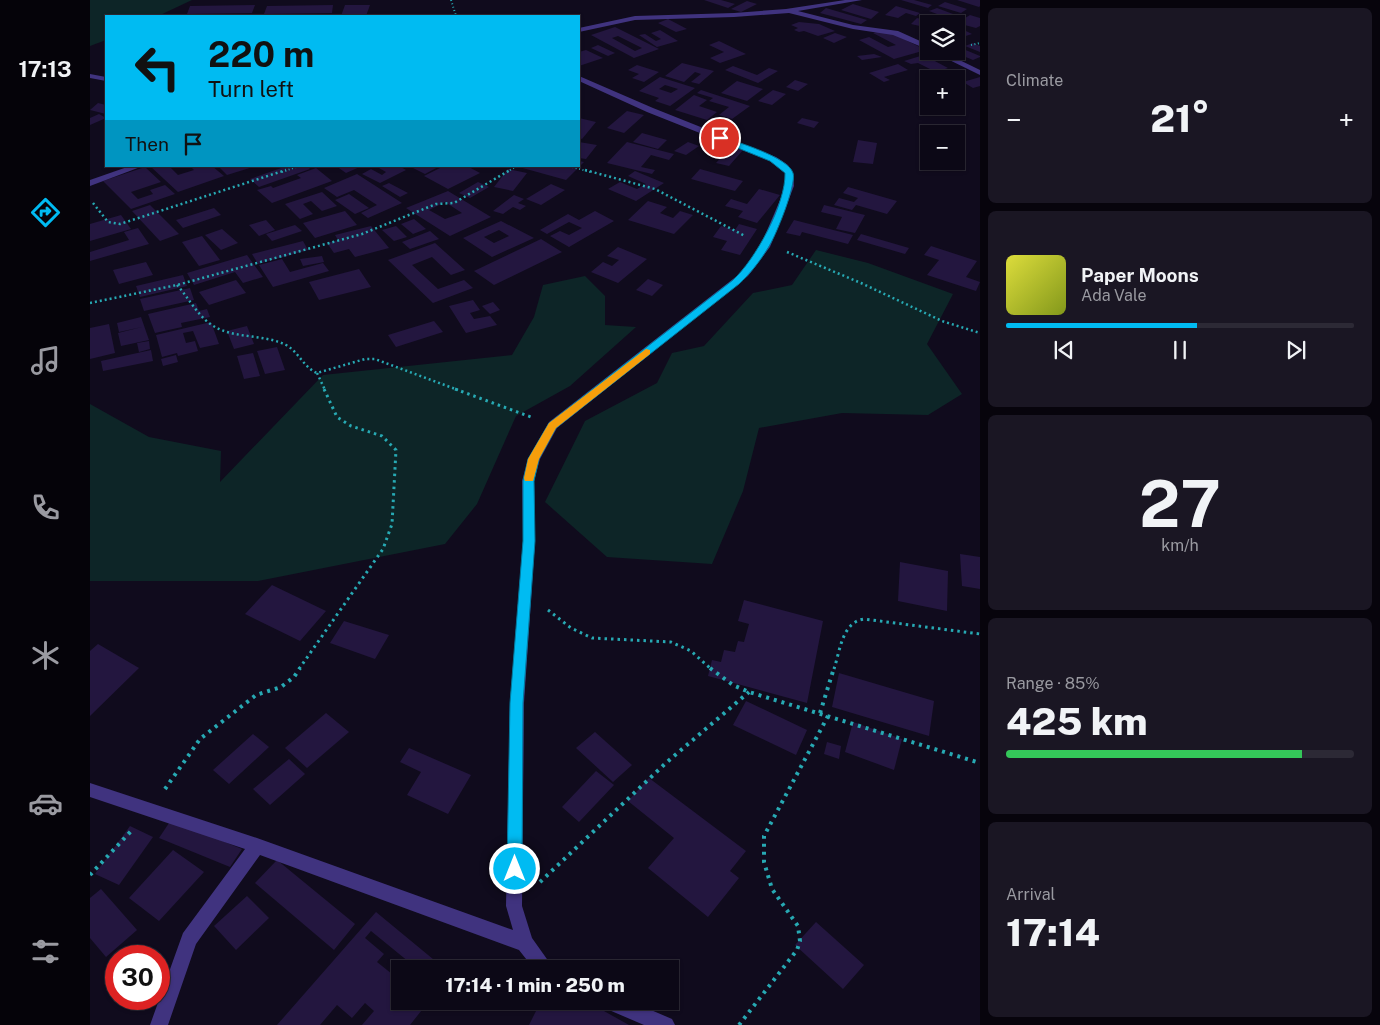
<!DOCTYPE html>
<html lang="en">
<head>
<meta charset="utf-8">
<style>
	body { margin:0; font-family:"Public Sans",sans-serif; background:#1a1623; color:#f1f3f6; height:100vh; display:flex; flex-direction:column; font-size:19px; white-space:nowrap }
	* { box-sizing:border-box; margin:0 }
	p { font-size:16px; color:#9a9aa1 }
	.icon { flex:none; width:28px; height:28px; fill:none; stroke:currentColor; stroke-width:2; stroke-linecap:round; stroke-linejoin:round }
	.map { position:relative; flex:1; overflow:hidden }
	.sheet { display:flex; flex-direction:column; gap:8px; padding:8px; background:#07040c; width:400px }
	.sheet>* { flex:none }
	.banner { position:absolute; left:15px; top:15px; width:475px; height:152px; border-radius:0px; box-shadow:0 1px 4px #0004,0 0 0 1px #2c2935; background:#00bbf2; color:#111; overflow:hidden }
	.fabs { position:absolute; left:830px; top:15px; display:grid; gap:10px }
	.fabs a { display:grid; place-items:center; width:45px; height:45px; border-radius:0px; background:#0c0816; box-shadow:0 1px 4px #0004,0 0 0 1px #2c2935; font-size:25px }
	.speed { position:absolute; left:15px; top:945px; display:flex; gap:10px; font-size:25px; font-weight:700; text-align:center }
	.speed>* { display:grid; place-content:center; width:65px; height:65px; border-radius:50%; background:#0c0816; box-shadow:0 1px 4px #0004,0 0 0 1px #2c2935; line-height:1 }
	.speed .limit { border:8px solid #d22; background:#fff; color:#111 }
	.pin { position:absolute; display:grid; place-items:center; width:42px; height:42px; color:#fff; margin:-21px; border:2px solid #fff; border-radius:50%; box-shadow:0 1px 5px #0007 }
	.me { position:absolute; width:55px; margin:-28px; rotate:0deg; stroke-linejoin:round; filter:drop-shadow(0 0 4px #0008) }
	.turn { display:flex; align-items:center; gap:18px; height:105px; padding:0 20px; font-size:22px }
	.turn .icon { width:65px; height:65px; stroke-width:2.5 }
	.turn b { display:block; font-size:35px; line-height:42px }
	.then { display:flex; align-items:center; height:48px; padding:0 20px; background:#0003; gap:10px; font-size:19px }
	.big { font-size:38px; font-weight:800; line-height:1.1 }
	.sheet .card { flex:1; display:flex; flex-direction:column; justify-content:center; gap:8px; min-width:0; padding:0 18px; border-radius:8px; background:#1a1623 }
	.sheet .dial { align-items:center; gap:0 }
	.dial b { font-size:65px; line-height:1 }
	.song { display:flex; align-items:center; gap:15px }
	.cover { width:60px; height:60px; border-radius:8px; background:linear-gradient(135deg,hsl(60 70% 55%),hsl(70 70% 35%)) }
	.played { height:5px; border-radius:2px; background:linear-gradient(90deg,#00bbf2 55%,#2c2935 55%) }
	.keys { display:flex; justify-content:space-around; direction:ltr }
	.heat { display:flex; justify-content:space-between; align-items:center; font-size:28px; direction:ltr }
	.charge { height:8px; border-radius:4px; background:linear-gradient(90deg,#34c759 85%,#2c2935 0) }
	.trip { position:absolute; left:301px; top:960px; width:288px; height:50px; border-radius:0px; background:#0c0816; box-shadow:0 1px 4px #0004,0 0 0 1px #2c2935; font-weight:800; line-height:50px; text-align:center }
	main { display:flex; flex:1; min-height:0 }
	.menu { display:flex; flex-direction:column; width:90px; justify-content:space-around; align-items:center; background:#050309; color:#9a9aa1 }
	.menu .icon { width:35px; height:35px }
	.menu .current { color:#00bbf2 }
	.menu b { font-size:22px; color:#f1f3f6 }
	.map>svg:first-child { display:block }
</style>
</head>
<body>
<main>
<nav class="menu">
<b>17:13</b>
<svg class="icon current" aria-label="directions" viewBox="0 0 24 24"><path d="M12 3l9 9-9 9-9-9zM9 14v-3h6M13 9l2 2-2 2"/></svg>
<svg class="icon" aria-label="music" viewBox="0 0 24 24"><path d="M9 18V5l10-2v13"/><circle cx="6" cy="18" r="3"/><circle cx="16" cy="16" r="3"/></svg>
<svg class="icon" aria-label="phone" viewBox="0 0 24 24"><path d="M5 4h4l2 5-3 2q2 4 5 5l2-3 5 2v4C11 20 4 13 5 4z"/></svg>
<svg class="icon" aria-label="climate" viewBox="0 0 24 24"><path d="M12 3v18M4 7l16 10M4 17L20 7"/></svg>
<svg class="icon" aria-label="car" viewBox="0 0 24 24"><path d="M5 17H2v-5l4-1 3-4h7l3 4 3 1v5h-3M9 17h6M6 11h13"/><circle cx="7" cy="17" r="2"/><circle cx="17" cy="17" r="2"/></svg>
<svg class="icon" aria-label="filters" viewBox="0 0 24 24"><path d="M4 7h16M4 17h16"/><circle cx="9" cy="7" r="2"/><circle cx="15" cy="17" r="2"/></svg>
</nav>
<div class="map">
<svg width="890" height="1025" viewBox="0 0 890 1025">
	<rect width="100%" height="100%" fill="#100b1d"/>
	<g fill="#0d2527">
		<polygon points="0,0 102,0 68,16 16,16 16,40 0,46"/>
		<polygon points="726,250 778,263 863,294 837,344 872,394 838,415 752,413 669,428 653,491 622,564 517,557 455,502 495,421 567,383 582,353 614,346 663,293 702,285"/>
		<polygon points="495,276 515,296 515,325 546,327 480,386 426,416 387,504 355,544 168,581 0,581 0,404 59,437 131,451 130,482 233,375 422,355 444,317 453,285"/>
	</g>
	<g fill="#23163f" fill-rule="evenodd">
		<polygon points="614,0 631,0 645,4 638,8"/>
		<polygon points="811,0 824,0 842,5 838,8"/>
		<polygon points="867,0 890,0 890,6 889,7"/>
		<polygon points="657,1 667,4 651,12 641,9"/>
		<polygon points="855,2 877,9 871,13 848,6"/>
		<polygon points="763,4 789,12 781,19 751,10"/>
		<polygon points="165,5 162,13 97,14 100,6"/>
		<polygon points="243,5 242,13 174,14 177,6"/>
		<polygon points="255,5 280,5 276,16 251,16"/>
		<polygon points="806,6 830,13 826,16 816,13 808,18 795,15"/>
		<polygon points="736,8 777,20 771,24 730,13"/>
		<polygon points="847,8 863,14 855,17 839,11"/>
		<polygon points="880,15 890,18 890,26 886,28 867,23"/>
		<polygon points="827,18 840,21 834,27 821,24"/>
		<polygon points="578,19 597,29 586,32 568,23"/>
		<polygon points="709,22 729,24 745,31 728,36 714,31 709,32 704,30 708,28 701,25"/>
		<path d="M525,27l44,22 -25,9 -43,-23zM528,36l24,12 -7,3 -23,-13z"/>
		<polygon points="570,30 588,41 567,47 549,35 555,34 566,41 571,39 561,33"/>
		<polygon points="795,30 836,50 804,59 769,40 779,37 798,47 806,45 783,33"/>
		<polygon points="874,30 882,34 866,39 866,32"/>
		<polygon points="745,33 757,37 744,43 733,38"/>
		<polygon points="629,41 656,54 630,63 620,58 634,52 619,45"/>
		<polygon points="883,43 890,46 890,52 875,46"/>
		<polygon points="508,45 525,53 518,56 501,48"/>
		<polygon points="866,46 890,56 890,57 883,60 861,51 866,51"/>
		<polygon points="496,50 513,58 489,66 489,52"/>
		<polygon points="784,54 792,57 772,60 767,56"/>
		<polygon points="837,54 845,58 841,59 858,68 846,72 828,63 821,64 814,61"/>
		<polygon points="592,63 624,71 609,84 601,82 611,74 605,72 594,82 575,76"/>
		<polygon points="808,64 818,70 794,77 800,80 794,82 779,73"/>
		<polygon points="547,65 569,72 554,82 542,78 549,74 538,70"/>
		<polygon points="643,66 667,75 679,68 688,71 668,83 635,70"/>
		<path d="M570,77l35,11 -25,18 -15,-5 4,-3 -20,-7zM575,85l13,4 -7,4 -12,-4z"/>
		<polygon points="890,77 890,86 883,88 873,82"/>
		<polygon points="705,80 718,84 708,91 696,87"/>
		<polygon points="647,81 673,89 657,101 631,93"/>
		<polygon points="611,90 660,106 642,119 629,115 639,107 619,101 623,98 607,93"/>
		<polygon points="683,90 696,94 682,105 668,101"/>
		<polygon points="604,95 617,100 609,106 627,112 617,120 585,110"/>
		<polygon points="8,103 16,105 16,114 0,110"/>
		<polygon points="537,111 554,115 534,133 517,128"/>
		<polygon points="9,114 16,118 0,125 0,118"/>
		<polygon points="489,118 506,122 492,139 489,138"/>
		<polygon points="712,118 729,122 724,128 707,123"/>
		<polygon points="552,133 577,140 568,149 543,142"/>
		<polygon points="620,136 630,138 621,152 612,150"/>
		<polygon points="768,140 787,143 783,164 763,162"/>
		<polygon points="489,142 507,145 496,159 489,158"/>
		<polygon points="537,142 584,154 579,160 561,155 551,167 565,170 562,174 517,163"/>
		<polygon points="598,142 609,146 596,155 584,151"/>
		<polygon points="640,147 653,150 639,166 626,163"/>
		<polygon points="489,161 494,162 476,180 429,167 489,166"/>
		<polygon points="60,166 79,166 88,175 104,170 100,166 122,166 134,176 88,192"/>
		<polygon points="128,166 163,166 163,167 137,175"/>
		<polygon points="197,166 217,166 220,169 169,187 160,179"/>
		<polygon points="246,166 272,166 256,173"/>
		<polygon points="293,166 309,166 316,170 290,183 272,174 281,169 292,175 296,172 289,168"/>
		<polygon points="319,166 350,166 335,174"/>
		<polygon points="354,166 377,166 390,173 358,189 334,176"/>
		<polygon points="55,167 71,182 41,192 48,199 63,194 60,190 75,185 85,194 41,209 13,181"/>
		<polygon points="226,168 242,181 182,203 167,190 181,186 183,188 211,178 207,175"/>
		<polygon points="418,169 437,173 423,191 404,187"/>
		<polygon points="610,169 653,181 645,191 601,179"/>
		<polygon points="545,171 574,183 546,201 518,189 530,182 547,189 556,184 538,176"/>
		<polygon points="267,174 312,203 278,218 271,213 287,205 264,190 247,197 234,188"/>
		<polygon points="388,182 399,187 380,198 369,193"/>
		<polygon points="299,183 318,193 310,197 292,186"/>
		<polygon points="461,184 475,190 451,205 436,199"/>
		<polygon points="758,187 807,201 797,214 766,205 762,210 744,205 749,198 764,202 768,198 753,193"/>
		<polygon points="669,189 690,195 667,223 648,217 653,211 635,206 641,199 657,204"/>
		<path d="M358,191l43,26 -41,19 -44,-28zM355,202l17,11 -17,6 -16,-9z"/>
		<polygon points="232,192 247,206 232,211 221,201 213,204 223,214 210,219 195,204"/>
		<polygon points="259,194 279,208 265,214 245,200"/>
		<polygon points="424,195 434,199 428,203 436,206 430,210 423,207 413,214 403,211"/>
		<polygon points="558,201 577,207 570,213 583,218 590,211 603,215 584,234 538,220"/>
		<polygon points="60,205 89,234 70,241 42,211"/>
		<polygon points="734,205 775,215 765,233 746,229 752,217 731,212"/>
		<polygon points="124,208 131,215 93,228 86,220"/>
		<polygon points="255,211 267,225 225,238 213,223"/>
		<polygon points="505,211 524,221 479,247 460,236 470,231 479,235 492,228 479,222 457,234 450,230 478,214 489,220"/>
		<polygon points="31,215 41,229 0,241 0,224"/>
		<polygon points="324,219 336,229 323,234 311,224"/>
		<polygon points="176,220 185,230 169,236 159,225"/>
		<polygon points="704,220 763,235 758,244 712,232 710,236 696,233"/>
		<path d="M411,221l33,17 -42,19 -29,-19zM409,230l10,6 -15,7 -10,-6z"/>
		<polygon points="649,224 667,229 650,255 631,250 637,241 623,237 631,226 645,230"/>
		<polygon points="205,225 212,231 182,241 176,234"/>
		<polygon points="281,226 299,248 265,257 259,249 244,253 237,243 248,240 245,235"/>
		<polygon points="306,226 317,237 304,241 292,230"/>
		<polygon points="48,228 59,244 0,261 0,252 39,240 34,232"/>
		<polygon points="132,229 148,243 131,250 115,235"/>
		<polygon points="340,231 349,239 320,249 312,242"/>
		<polygon points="771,234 819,248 815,254 767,240"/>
		<polygon points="112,236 130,260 109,266 92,242"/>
		<polygon points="451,239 472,252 404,285 384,271"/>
		<polygon points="213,241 218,250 168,264 162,254"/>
		<polygon points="345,243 375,270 361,275 342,257 322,265 348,289 374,280 383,288 343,303 298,260"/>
		<polygon points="841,246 887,261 876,277 890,282 886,291 837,275 849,260 834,255"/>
		<polygon points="528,247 557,259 528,283 501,272 513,262 522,266 529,260 517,256"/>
		<polygon points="157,255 173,277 153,283 145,272 104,285 97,273"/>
		<polygon points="232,256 234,262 213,266 210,259"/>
		<polygon points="192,259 200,272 233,263 239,271 183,287 169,265"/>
		<polygon points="56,262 63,275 29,284 23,270"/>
		<polygon points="269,269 281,287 229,300 219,282"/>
		<polygon points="93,275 97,286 50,297 46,286"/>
		<polygon points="558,279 573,285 562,296 546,290"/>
		<polygon points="146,280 156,293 119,305 109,292"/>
		<polygon points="100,288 104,300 54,311 50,299"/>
		<polygon points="383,300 390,310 380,313 384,319 400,316 407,325 376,333 359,306"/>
		<polygon points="403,302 410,310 400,314 392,306"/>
		<polygon points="106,303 109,311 117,309 120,317 91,323 92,327 65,333 58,314"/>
		<polygon points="51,317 59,340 31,346 28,333 52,327 29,332 27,323"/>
		<polygon points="344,321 353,332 306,347 298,335"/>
		<polygon points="121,322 129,344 110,348 103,331 93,333 96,343 105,341 108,351 88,356 87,353 72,357 66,335"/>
		<polygon points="19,324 25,353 0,359 0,328"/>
		<polygon points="157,326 164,344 144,349 137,331"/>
		<polygon points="59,341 60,349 49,352 47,343"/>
		<polygon points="187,347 195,370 175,374 167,351"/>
		<polygon points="61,350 63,361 13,371 11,361"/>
		<polygon points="163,353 170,376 154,379 147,356"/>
		<polygon points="86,355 88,362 73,366 71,359"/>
		<polygon points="870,554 890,557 890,589 872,586"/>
		<polygon points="810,562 858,571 857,611 808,601"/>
		<polygon points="182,585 236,611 210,641 155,614"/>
		<polygon points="654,600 733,621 717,703 618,676 622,660 631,662 634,650 645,652 648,641 654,642 659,624 648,621"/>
		<polygon points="254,621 299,635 285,659 240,643"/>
		<polygon points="8,644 49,668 0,716 0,651"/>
		<polygon points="749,673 844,701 839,736 742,707"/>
		<polygon points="656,701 717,730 706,755 643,725"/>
		<polygon points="236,713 259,732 217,768 195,748"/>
		<polygon points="763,722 812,739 804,770 755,752"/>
		<polygon points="505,732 542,765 523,782 486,748"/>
		<polygon points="163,734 179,747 139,784 123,770"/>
		<polygon points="737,742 751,746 749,759 734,754"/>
		<polygon points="319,748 381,775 358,814 317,795 331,772 310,762"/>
		<polygon points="199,759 215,774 180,805 163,789"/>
		<polygon points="506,771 524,785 489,822 472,807"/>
		<polygon points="559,778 656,851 640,871 649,878 618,917 558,868 584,838 538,801"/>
		<polygon points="81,820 152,849 140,867 69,838"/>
		<polygon points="40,826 63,837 29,885 5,874"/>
		<polygon points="83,850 114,872 69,921 39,898"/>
		<polygon points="187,860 265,924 244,950 165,883"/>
		<polygon points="11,889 47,930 16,957 0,938 0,898"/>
		<polygon points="157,896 179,918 146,950 124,926"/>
		<polygon points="286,912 355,969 314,969 319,962 281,931 275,938 294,954 287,962 307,978 310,974 310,1001 339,1001 320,1025 272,1025 284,1011 275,1003 262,1018 247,1005 230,1025 187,1025"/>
		<polygon points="726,922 774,965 753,989 705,945"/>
		<polygon points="451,1001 496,1001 539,1025 439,1025"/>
	</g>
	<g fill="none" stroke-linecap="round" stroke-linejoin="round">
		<g stroke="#27a9b3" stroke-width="2" stroke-dasharray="1 2.5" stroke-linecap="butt">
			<polyline points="361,0 366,16"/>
			<polyline points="881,45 890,43"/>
			<polyline points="479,166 500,172"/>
			<polyline points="192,172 209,166"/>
			<polyline points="417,172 427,166"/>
		</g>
		<g stroke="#27a9b3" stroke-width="2.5" stroke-dasharray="2 3" stroke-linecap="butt">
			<polyline points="495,170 565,189 655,236"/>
			<polyline points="3,203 18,222 30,224 196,170"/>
			<polyline points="697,252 771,283 852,321 890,333"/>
			<path d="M87,285c11,12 19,28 32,38 22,17 53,10 77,22 13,7 17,22 31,28l48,-14h10l83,31"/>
			<polyline points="0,303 87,285 272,234 346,204 364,203 420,170"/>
			<polyline points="227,373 235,390"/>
		</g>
		<g stroke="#27a9b3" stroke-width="3" stroke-dasharray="2.5 4" stroke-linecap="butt">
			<polyline points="365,389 441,417"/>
			<polyline points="458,610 481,628 502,638 581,642 601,651 621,669"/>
			<polyline points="209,669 293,549 302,524 306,450 292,436 261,426 247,417 234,389"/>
			<path d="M744,669c6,-18 8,-47 30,-50l116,15"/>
		</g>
		<g stroke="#27a9b3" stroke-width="4" stroke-dasharray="3 5" stroke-linecap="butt">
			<polyline points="620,668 643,685 659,692 890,763"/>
			<polyline points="730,713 744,668"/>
			<polyline points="75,789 110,739 166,695 191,687 204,677 210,668"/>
			<polyline points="0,875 43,829"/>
			<polyline points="450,882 577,762 659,692"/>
			<polyline points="649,1025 707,950 710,941 708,926 682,889 674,862 674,836 738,716"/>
		</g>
		<g fill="#40337f" fill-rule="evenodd">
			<polygon points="755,0 772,0 708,11 763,25 808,31 839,45 839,50 803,35 763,29 699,13 644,17 545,20 489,32 489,28 545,16 644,13 696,9"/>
			<polygon points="841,51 851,51 890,70 890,75"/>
			<polygon points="0,74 16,77 16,81 0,78"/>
			<polygon points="489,76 563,108 686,157 698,165 703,173 704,186 680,247 658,276 467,428 450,459 444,481 445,541 434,703 432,906 442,938 464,969 444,969 429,950 170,855 106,944 78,1025 60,1025 93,933 155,849 0,797 0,783 167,838 423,930 416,906 420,703 433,541 432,481 438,459 459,422 652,272 670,247 696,186 695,173 680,161 557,112 489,81"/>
			<polygon points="40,166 53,166 0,186 0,180"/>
			<polygon points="509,1001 540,1001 582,1019 585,1025 554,1025 512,1007"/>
		</g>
	</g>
	<path fill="#00bbf2" stroke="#007a9d" d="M628,137h5c16,6 65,20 70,36 4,11 -18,65 -25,75 -8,13 -18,26 -29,36l-183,144 -17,31 -5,22 1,60 -12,162 -1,166 -2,5 -5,2 -5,-2 -3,-5 3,-166 13,-162v-60l5,-22 21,-36 184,-143c22,-20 53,-76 52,-107l-15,-12 -52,-21z"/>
	<polygon fill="#f59e0b" points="556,349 560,350 560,354 466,428 449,459 443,481 435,481 434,478 438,459 459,423"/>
</svg>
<div class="fabs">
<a><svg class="icon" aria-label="layers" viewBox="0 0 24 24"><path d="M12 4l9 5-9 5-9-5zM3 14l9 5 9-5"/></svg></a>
<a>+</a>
<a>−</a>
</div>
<div class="speed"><div class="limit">30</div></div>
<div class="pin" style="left:630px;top:138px;background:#d93025"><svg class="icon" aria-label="arrive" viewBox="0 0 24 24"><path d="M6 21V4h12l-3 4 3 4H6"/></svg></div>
<svg class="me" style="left:425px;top:869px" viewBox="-20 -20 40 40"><circle r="17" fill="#00bbf2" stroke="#fff" stroke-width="3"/><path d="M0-11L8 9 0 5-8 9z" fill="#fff"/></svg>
<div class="trip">17:14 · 1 min · 250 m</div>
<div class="banner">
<div class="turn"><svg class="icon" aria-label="left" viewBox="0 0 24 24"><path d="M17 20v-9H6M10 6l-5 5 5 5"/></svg><div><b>220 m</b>Turn left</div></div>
<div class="then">Then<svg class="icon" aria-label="arrive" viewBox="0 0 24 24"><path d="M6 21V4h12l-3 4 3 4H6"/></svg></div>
</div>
</div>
<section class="sheet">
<div class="card"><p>Climate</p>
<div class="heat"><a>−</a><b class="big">21°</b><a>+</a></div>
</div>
<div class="card">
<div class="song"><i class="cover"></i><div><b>Paper Moons</b><p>Ada Vale</p></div></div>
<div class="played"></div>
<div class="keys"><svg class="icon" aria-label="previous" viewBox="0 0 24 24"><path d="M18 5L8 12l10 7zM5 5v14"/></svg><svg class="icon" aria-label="pause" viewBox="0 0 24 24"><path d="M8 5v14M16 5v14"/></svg><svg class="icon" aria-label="next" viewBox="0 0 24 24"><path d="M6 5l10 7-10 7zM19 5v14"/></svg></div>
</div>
<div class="card dial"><b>27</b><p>km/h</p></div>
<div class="card"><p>Range · 85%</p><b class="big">425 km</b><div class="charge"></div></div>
<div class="card"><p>Arrival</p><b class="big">17:14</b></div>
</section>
</main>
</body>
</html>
